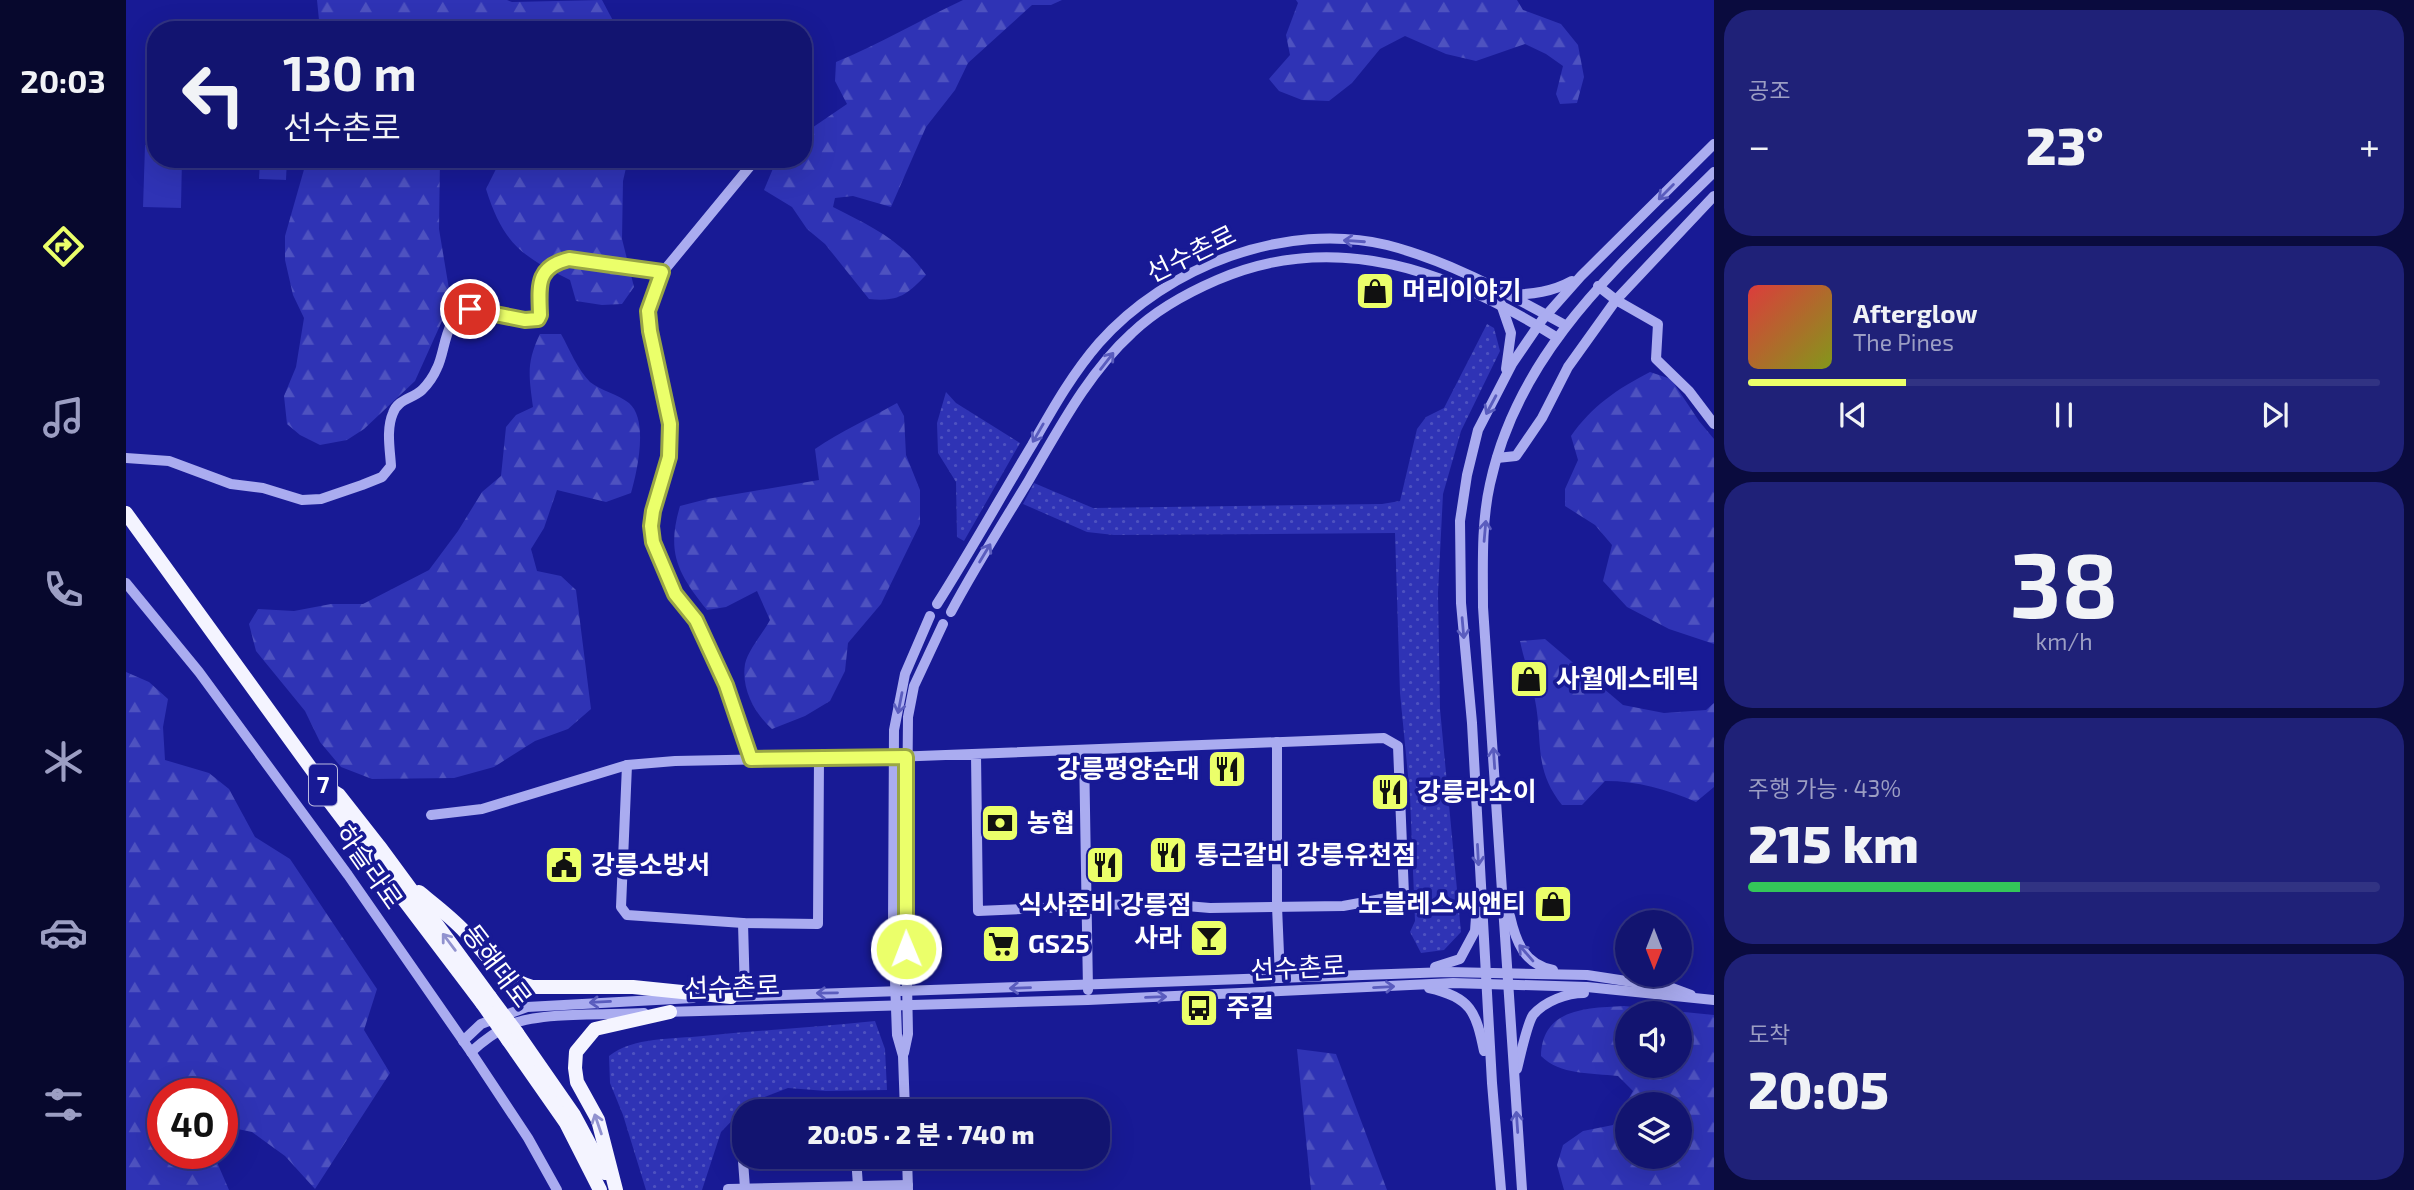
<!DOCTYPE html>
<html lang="ko">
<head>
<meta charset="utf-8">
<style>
	body { margin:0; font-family:"Exo 2","Noto Sans KR",sans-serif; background:#1f2178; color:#f1f3f6; height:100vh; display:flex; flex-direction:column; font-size:26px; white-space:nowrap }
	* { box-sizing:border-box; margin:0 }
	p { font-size:23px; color:#9c9ec3 }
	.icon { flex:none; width:38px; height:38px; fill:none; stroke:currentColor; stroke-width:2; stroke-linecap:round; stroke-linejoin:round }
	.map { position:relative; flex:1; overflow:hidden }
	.sheet { display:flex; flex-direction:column; gap:10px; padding:10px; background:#0a0b3e; width:700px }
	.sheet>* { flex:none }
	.banner { position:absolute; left:21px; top:21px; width:665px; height:147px; border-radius:28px; box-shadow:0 7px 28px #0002,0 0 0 2px #313383; background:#121470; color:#f1f3f6; overflow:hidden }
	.needle { width:46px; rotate:180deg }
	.fabs { position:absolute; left:1489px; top:910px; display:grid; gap:14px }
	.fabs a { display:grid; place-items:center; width:77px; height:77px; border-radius:50%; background:#121470; box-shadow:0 7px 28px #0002,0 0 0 2px #313383; font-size:35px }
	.speed { position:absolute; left:21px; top:1078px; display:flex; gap:14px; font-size:35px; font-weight:700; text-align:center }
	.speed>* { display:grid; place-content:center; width:91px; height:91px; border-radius:50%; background:#121470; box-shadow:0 7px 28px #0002,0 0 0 2px #313383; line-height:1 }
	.speed .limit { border:10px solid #d22; background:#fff; color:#111 }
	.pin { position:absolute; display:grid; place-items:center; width:60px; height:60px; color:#fff; margin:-30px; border:4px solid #fff; border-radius:50%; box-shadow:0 2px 7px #0007 }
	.me { position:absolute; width:77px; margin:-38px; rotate:359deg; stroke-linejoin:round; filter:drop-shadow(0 0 5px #0008) }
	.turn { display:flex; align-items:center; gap:24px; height:147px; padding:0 21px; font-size:32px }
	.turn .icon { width:91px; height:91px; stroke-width:2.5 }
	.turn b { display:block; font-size:49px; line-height:60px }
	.big { font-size:52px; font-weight:800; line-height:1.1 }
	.sheet .card { flex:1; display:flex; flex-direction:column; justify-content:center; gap:10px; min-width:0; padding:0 24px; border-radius:28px; background:#1f2178 }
	.sheet .dial { align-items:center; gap:0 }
	.dial b { font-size:91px; line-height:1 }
	.song { display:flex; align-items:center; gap:21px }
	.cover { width:84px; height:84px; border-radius:10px; background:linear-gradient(135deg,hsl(0 70% 55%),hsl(70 70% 35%)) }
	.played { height:7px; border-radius:4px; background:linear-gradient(90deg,#ebff6a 25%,#313383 25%) }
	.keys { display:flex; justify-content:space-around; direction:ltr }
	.heat { display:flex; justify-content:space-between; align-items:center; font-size:38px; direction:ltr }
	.charge { height:10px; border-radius:5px; background:linear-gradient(90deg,#34c759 43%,#313383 0) }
	.trip { position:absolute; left:606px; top:1099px; width:378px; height:70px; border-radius:28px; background:#121470; box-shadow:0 7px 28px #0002,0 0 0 2px #313383; font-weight:800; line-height:70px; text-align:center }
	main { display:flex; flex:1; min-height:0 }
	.menu { display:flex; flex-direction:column; width:126px; justify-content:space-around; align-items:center; background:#07082d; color:#9c9ec3 }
	.menu .icon { width:49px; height:49px }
	.menu .active { color:#ebff6a }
	.menu b { font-size:32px; color:#f1f3f6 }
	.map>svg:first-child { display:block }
</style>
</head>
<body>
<main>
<nav class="menu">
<b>20:03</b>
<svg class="icon active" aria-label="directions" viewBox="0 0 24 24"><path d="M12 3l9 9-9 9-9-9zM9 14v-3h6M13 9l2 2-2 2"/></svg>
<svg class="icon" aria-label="music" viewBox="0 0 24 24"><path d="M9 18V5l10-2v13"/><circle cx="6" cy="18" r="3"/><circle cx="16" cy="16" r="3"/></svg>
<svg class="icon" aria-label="phone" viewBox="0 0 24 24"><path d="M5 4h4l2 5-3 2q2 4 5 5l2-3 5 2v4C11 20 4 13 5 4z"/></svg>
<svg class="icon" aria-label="climate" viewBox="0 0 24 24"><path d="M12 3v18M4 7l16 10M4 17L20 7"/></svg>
<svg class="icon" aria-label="car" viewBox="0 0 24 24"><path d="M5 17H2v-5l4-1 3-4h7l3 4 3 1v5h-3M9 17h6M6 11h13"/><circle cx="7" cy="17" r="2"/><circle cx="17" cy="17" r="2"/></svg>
<svg class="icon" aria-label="filters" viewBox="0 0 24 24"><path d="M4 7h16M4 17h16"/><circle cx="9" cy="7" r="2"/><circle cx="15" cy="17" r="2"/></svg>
</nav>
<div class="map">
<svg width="1588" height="1190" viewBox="0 0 1588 1190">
	<defs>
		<pattern id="forest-firs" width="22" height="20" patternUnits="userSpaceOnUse" patternTransform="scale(1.75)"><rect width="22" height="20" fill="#2f33b5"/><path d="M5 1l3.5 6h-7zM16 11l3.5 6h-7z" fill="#4e52c0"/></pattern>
		<pattern id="park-dots" width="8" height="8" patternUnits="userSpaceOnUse" patternTransform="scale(1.75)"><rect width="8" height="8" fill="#2f33b5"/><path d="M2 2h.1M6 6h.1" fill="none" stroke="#4e52c0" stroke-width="1.8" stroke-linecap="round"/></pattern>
	</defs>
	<rect width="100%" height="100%" fill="#181a95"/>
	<g fill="#2f33b5">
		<polygon points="19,145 30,145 30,159 56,159 55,208 17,207"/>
		<polygon points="134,159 161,159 160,180 133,179"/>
	</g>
	<g fill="url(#forest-firs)" fill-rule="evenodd">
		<polygon points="191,0 381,0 386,2 476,0 492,30 194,30"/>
		<path d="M837,0h99l-11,5h-19l-64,58 -13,27 -29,37 -35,80 -38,-11 -18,2 -2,9c37,19 69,33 93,68 -19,20 -28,27 -57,24l-44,-55 -18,-15 -15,-22 -28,-17 13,-31h26v-25l44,-30 -12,-23 1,-19c44,-18 84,-42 127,-62z"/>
		<polygon points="1170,0 1391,0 1397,10 1435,24 1452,45 1458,77 1451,103 1434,104 1430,94 1437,66 1420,54 1399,44 1350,61 1320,54 1279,36 1254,49 1226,83 1203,101 1176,100 1153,91 1143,79 1164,55 1160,35 1172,3"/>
		<polygon points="181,159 314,159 313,229 325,301 289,381 238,429 221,440 194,445 174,435 161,424 158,396 170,367 178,318 167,295 159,260 159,236"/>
		<path d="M375,159h127l-5,22 -1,58 12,48 -12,17 -20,1 -26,-4 -6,-21c-49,-24 -67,-37 -84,-91z"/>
		<path d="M414,334h21c9,16 16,35 29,48 11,9 28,12 39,21 20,17 8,69 2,90l-25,9 -49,-12 -13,38 -13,21 6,22 24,5 15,14 15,119 -23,20 -33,12 -41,26 -40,11 -82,1 -31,-12 -21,-25 -15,-31 -49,-60 -7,-27 9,-15 36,2 37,-7h32l66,-34 29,-39 24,-39 19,-16 5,-49 10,-12 17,-8c-4,-31 -7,-44 7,-73z"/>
		<path d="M1524,372l21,7 28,42 15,18v205l-45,-15 -42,-22 -24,-26 9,-36 -17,-20 -30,-19v-17l13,-29 -7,-24c21,-30 46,-47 79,-64z"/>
		<path d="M771,403l7,13 2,39 14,35v34l-39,80 -33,39 -3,28 -15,30 -25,15 -33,13c-17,-15 -31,-40 -27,-65 3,-14 18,-31 25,-44l-13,-29 -31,16 -19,3c-29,-36 -41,-57 -27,-104l27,-7 112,-19 -4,-31c26,-18 54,-30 82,-46z"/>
		<path d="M1419,639l78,66 41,8 42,-3 8,-7v84l-18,15c-30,-13 -58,-21 -91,-21l-23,24h-20c-29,-36 -19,-65 -27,-105 -3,-20 -11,-39 -15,-59z"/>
		<polygon points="0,672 23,682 42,699 37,727 39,760 83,773 103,789 129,837 164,859 251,989 238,1030 264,1073 189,1189 159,1156 126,1132 102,1127 96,1131 96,1094 37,1094 37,1153 87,1153 103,1190 0,1190"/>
		<path d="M1498,1006l90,9v175h-150l-7,-25 6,-20 20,-14 30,-6 20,-34 -15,-15c-27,-3 -58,-1 -77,-20 1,-48 46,-48 83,-50zM1502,1013h52v53h-52zM1502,1104h52v53h-52z"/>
		<polygon points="1171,1049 1210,1054 1261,1190 1185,1190"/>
	</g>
	<g fill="url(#park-dots)">
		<polygon points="1361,324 1368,328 1374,351 1335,431 1317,494 1312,593 1314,709 1335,932 1318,950 1295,953 1284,932 1289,921 1284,796 1274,693 1269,533 988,535 961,532 897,504 908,483 967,508 1256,504 1274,501 1291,429 1300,417 1318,408"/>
		<polygon points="820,392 830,403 894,443 838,541 831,537 830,482 812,453 811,423"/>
		<path d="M749,1021l10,28 2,41 -61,1 -38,-3 -39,15 -28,29 -19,58h-56l-23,-75 -13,-32 -1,-27c24,-19 64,-17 94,-20 57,-6 115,-9 172,-15z"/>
	</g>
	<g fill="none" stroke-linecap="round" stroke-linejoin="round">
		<g stroke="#aaacf0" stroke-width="10">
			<polyline points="1472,286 1490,300 1588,196"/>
			<path d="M1384,295c23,-1 42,-3 62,-14"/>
			<polyline points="1375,304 1385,333 1380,369"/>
			<path d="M0,458l43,3 62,23 32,4 39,12 19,-1 41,-14 20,-8 9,-11c-1,-17 -5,-37 2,-53 5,-14 19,-14 29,-23 5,-5 12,-15 15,-22 9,-17 7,-53 32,-58 20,-4 48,13 69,9 10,-29 -11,-50 31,-60l93,14"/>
			<polyline points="1371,458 1390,456 1416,418 1442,367 1490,300 1532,324 1530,359 1563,391 1588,424"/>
			<polyline points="0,583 73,672 222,875 345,1052 402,1138 431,1190"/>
			<path d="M811,604c33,-52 63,-106 95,-159 20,-35 40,-71 67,-102 68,-77 186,-122 288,-98 63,16 121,49 178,80"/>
			<path d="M825,612c24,-45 52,-89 78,-132 30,-51 59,-107 103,-147 24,-23 55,-40 85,-53 120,-52 235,-8 339,57"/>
			<polyline points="1151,742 1151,906 1154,978"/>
			<polyline points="958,750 962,990"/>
			<polyline points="625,759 600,685 571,620 549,594 527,542 525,526 527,511 543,457 544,424 524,331 522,311 536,273 630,159"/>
			<polyline points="501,765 495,907 501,915 617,923 692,924 693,757"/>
			<polyline points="305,815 356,809 501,765 549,761 767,757 1258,738 1272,746 1278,895 1217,906 1084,908 1025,903 852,911 850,754"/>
			<path d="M1384,916c6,26 14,48 43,54"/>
			<polyline points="617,923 619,995"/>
			<polyline points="1309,967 1334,959 1349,931 1350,917"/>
			<path d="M1303,988c42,9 47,24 55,63"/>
			<polyline points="600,997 1322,972 1461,975 1546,988 1565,995"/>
			<polyline points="537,1012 962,1000 1327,983 1461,987 1588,1000"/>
			<polyline points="337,1041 355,1024 401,1007 567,998"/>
			<path d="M345,1052c13,-12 25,-21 41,-28 31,-12 96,-9 132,-11"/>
			<polyline points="778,1053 782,1034 780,928 782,717 788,686 817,624"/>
			<path d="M1391,1069c3,-12 10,-45 16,-54 12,-14 34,-22 51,-22"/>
			<polyline points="779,1111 777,1056 771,1035 767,927 768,730 779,674 804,616"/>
			<polyline points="619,1157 617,1161 619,1188"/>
			<polyline points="730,1157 732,1186"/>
			<polyline points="781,1157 782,1190"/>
			<polyline points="602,1189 782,1185"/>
			<polyline points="1375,1190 1366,1083 1346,723 1335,603 1334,521 1341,475 1352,430 1386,364 1416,320 1455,276 1588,144"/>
			<path d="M1396,1190l-39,-583c0,-40 -2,-83 7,-123 29,-135 130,-219 224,-312"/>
		</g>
		<g stroke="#f4f4ff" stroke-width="14">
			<polyline points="0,513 197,785"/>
			<path d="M293,892c16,13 32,25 46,40 23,24 34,45 67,55h101l98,10"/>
			<polyline points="356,1003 203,801 197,785 213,795 253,846 364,997"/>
			<polyline points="391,1033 448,1115 479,1173"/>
			<polyline points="382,1040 440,1123 474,1190"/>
			<polyline points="490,1190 472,1120 451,1082 449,1068 450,1052 469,1029 544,1012"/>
		</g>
		<g stroke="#f4f4ff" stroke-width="14">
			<polyline points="364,997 391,1033"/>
			<polyline points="356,1003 382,1040"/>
		</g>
	</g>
	<defs><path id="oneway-shaft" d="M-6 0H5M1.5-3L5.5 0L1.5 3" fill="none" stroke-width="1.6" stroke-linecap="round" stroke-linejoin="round" transform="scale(1.75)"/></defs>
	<g stroke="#5a5cbe">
		<use href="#oneway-shaft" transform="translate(1540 192) rotate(135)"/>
		<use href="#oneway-shaft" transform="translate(1228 241) rotate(-176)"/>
		<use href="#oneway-shaft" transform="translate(981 361) rotate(-52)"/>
		<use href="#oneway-shaft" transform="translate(1365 405) rotate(118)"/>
		<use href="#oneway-shaft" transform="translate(912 433) rotate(120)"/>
		<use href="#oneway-shaft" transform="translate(1359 531) rotate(-85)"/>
		<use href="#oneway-shaft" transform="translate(859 553) rotate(-59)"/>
		<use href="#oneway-shaft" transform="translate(1337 628) rotate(85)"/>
		<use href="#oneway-shaft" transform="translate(774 703) rotate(101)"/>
		<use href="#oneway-shaft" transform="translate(1368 758) rotate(-94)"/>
		<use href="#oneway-shaft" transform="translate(1352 855) rotate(87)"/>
		<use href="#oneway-shaft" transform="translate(1400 953) rotate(-131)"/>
		<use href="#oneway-shaft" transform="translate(1258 987) rotate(-3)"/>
		<use href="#oneway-shaft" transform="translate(894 988) rotate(178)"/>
		<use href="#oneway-shaft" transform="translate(701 993) rotate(179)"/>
		<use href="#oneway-shaft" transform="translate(1030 997) rotate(-2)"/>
		<use href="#oneway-shaft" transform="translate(474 1002) rotate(177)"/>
		<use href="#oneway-shaft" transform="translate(1391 1122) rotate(-94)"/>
	</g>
	<g stroke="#9192cf">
		<use href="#oneway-shaft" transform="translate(323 942) rotate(-127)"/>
		<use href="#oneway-shaft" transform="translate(472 1124) rotate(-109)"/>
	</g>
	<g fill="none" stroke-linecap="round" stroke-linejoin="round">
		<g stroke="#99a645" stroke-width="18">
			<path id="route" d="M344,309l55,11 13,-1 2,-4c-1,-30 -4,-48 29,-56l93,13 -14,39 2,20 20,93 -1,33 -16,54 -2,15 2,16 22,52 21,26 30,65 25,74 155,-2v192"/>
		</g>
		<use href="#route" stroke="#ebff6a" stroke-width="12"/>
	</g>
	<defs>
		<g id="shop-square" transform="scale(2.0125)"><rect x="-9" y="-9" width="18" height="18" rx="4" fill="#ebff6a" stroke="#181a95"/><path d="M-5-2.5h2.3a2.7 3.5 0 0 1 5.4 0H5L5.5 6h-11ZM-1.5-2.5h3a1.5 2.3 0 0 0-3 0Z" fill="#111"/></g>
		<g id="restaurant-square" transform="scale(2.0125)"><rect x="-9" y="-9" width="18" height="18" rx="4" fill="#ebff6a" stroke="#181a95"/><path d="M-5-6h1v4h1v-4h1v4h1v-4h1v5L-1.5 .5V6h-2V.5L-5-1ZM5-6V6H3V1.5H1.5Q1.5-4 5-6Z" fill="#111"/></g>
		<g id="bank-square" transform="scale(2.0125)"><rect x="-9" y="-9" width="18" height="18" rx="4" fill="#ebff6a" stroke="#181a95"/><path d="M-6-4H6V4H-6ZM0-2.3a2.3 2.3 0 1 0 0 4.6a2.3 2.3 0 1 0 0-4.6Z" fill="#111"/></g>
		<g id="civic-square" transform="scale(2.0125)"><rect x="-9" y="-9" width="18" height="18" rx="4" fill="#ebff6a" stroke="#181a95"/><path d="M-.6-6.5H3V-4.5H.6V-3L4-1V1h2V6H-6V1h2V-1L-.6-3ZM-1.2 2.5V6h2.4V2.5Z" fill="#111"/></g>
		<g id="bar-square" transform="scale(2.0125)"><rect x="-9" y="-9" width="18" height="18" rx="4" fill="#ebff6a" stroke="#181a95"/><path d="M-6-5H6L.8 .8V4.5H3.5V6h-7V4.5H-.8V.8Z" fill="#111"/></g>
		<g id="supermarket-square" transform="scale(2.0125)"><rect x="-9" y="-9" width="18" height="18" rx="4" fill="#ebff6a" stroke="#181a95"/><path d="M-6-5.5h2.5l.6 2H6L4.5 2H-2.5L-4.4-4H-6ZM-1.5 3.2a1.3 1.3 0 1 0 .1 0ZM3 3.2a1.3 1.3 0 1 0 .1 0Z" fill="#111"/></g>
		<g id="bus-square" transform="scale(2.0125)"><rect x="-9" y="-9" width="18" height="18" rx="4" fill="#ebff6a" stroke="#181a95"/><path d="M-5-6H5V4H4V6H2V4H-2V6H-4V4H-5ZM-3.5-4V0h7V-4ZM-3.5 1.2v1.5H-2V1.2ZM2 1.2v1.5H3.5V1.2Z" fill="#111"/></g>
	</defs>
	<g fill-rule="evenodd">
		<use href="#shop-square" x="1249" y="291"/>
		<use href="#shop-square" x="1403" y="679"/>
		<use href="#restaurant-square" x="1101" y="769"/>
		<use href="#restaurant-square" x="1264" y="792"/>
		<use href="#bank-square" x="874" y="823"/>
		<use href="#restaurant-square" x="1042" y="855"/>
		<use href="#civic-square" x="438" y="865"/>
		<use href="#restaurant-square" x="979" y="865"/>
		<use href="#shop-square" x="1427" y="904"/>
		<use href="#bar-square" x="1083" y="938"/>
		<use href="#supermarket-square" x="875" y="944"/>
		<use href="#bus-square" x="1073" y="1008"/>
	</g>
	<g text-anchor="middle" stroke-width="7" stroke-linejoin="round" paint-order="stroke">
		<rect fill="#181a95" stroke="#babadf" stroke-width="2" x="183" y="764.5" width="28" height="41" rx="5"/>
		<g font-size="24" font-weight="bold" fill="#fff">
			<text x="197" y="793">7</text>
		</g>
		<g font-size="26" fill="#fff" stroke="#181a95">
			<text transform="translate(1065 254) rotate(-26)" y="9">선수촌로</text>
			<text transform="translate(243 867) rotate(55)" y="9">하슬라로</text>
			<text transform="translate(371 966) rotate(53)" y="9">동해대로</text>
			<text transform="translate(1172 968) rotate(-3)" y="9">선수촌로</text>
			<text transform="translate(606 987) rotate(-2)" y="9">선수촌로</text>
		</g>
		<g font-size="26" font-weight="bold" fill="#fff" stroke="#181a95" text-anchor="start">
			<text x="1276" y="300">머리이야기</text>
			<text x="1430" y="688">사월에스테틱</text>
			<text x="1074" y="778" text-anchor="end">강릉평양순대</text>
			<text x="1291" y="801">강릉라소이</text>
			<text x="901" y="832">농협</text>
			<text x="1069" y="864">통근갈비 강릉유천점</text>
			<text x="465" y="874">강릉소방서</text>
			<text x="1400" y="913" text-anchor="end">노블레스씨앤티</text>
			<text x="979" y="914" text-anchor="middle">식사준비 강릉점</text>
			<text x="1056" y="947" text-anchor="end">사라</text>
			<text x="902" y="953">GS25</text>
			<text x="1100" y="1017">주길</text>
		</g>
	</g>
</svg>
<div class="fabs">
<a><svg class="needle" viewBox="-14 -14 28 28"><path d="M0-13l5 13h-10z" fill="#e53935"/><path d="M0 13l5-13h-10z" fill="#9c9ec3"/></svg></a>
<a><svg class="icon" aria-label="sound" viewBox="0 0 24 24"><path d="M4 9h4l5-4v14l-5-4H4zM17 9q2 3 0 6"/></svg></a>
<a><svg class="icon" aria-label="layers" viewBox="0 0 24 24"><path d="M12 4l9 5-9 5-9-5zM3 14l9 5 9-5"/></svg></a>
</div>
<div class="speed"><div class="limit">40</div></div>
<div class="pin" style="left:344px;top:309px;background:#d93025"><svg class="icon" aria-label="arrive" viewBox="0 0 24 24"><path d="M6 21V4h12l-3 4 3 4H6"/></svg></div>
<svg class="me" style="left:780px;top:949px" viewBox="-20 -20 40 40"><circle r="17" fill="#ebff6a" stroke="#fff" stroke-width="3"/><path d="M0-11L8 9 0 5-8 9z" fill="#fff"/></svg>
<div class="trip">20:05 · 2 분 · 740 m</div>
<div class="banner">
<div class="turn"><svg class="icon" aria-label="left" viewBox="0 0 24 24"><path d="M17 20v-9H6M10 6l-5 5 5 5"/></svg><div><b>130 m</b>선수촌로</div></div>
</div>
</div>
<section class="sheet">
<div class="card"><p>공조</p>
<div class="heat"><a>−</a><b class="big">23°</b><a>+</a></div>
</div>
<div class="card">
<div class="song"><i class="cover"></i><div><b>Afterglow</b><p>The Pines</p></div></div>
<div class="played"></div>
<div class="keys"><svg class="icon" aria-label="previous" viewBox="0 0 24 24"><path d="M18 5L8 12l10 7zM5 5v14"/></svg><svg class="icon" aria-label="pause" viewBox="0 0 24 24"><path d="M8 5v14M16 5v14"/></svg><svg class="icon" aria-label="next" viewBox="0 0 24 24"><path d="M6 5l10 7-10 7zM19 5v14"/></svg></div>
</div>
<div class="card dial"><b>38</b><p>km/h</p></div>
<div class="card"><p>주행 가능 · 43%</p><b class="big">215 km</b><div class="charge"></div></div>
<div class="card"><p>도착</p><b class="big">20:05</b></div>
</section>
</main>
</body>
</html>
